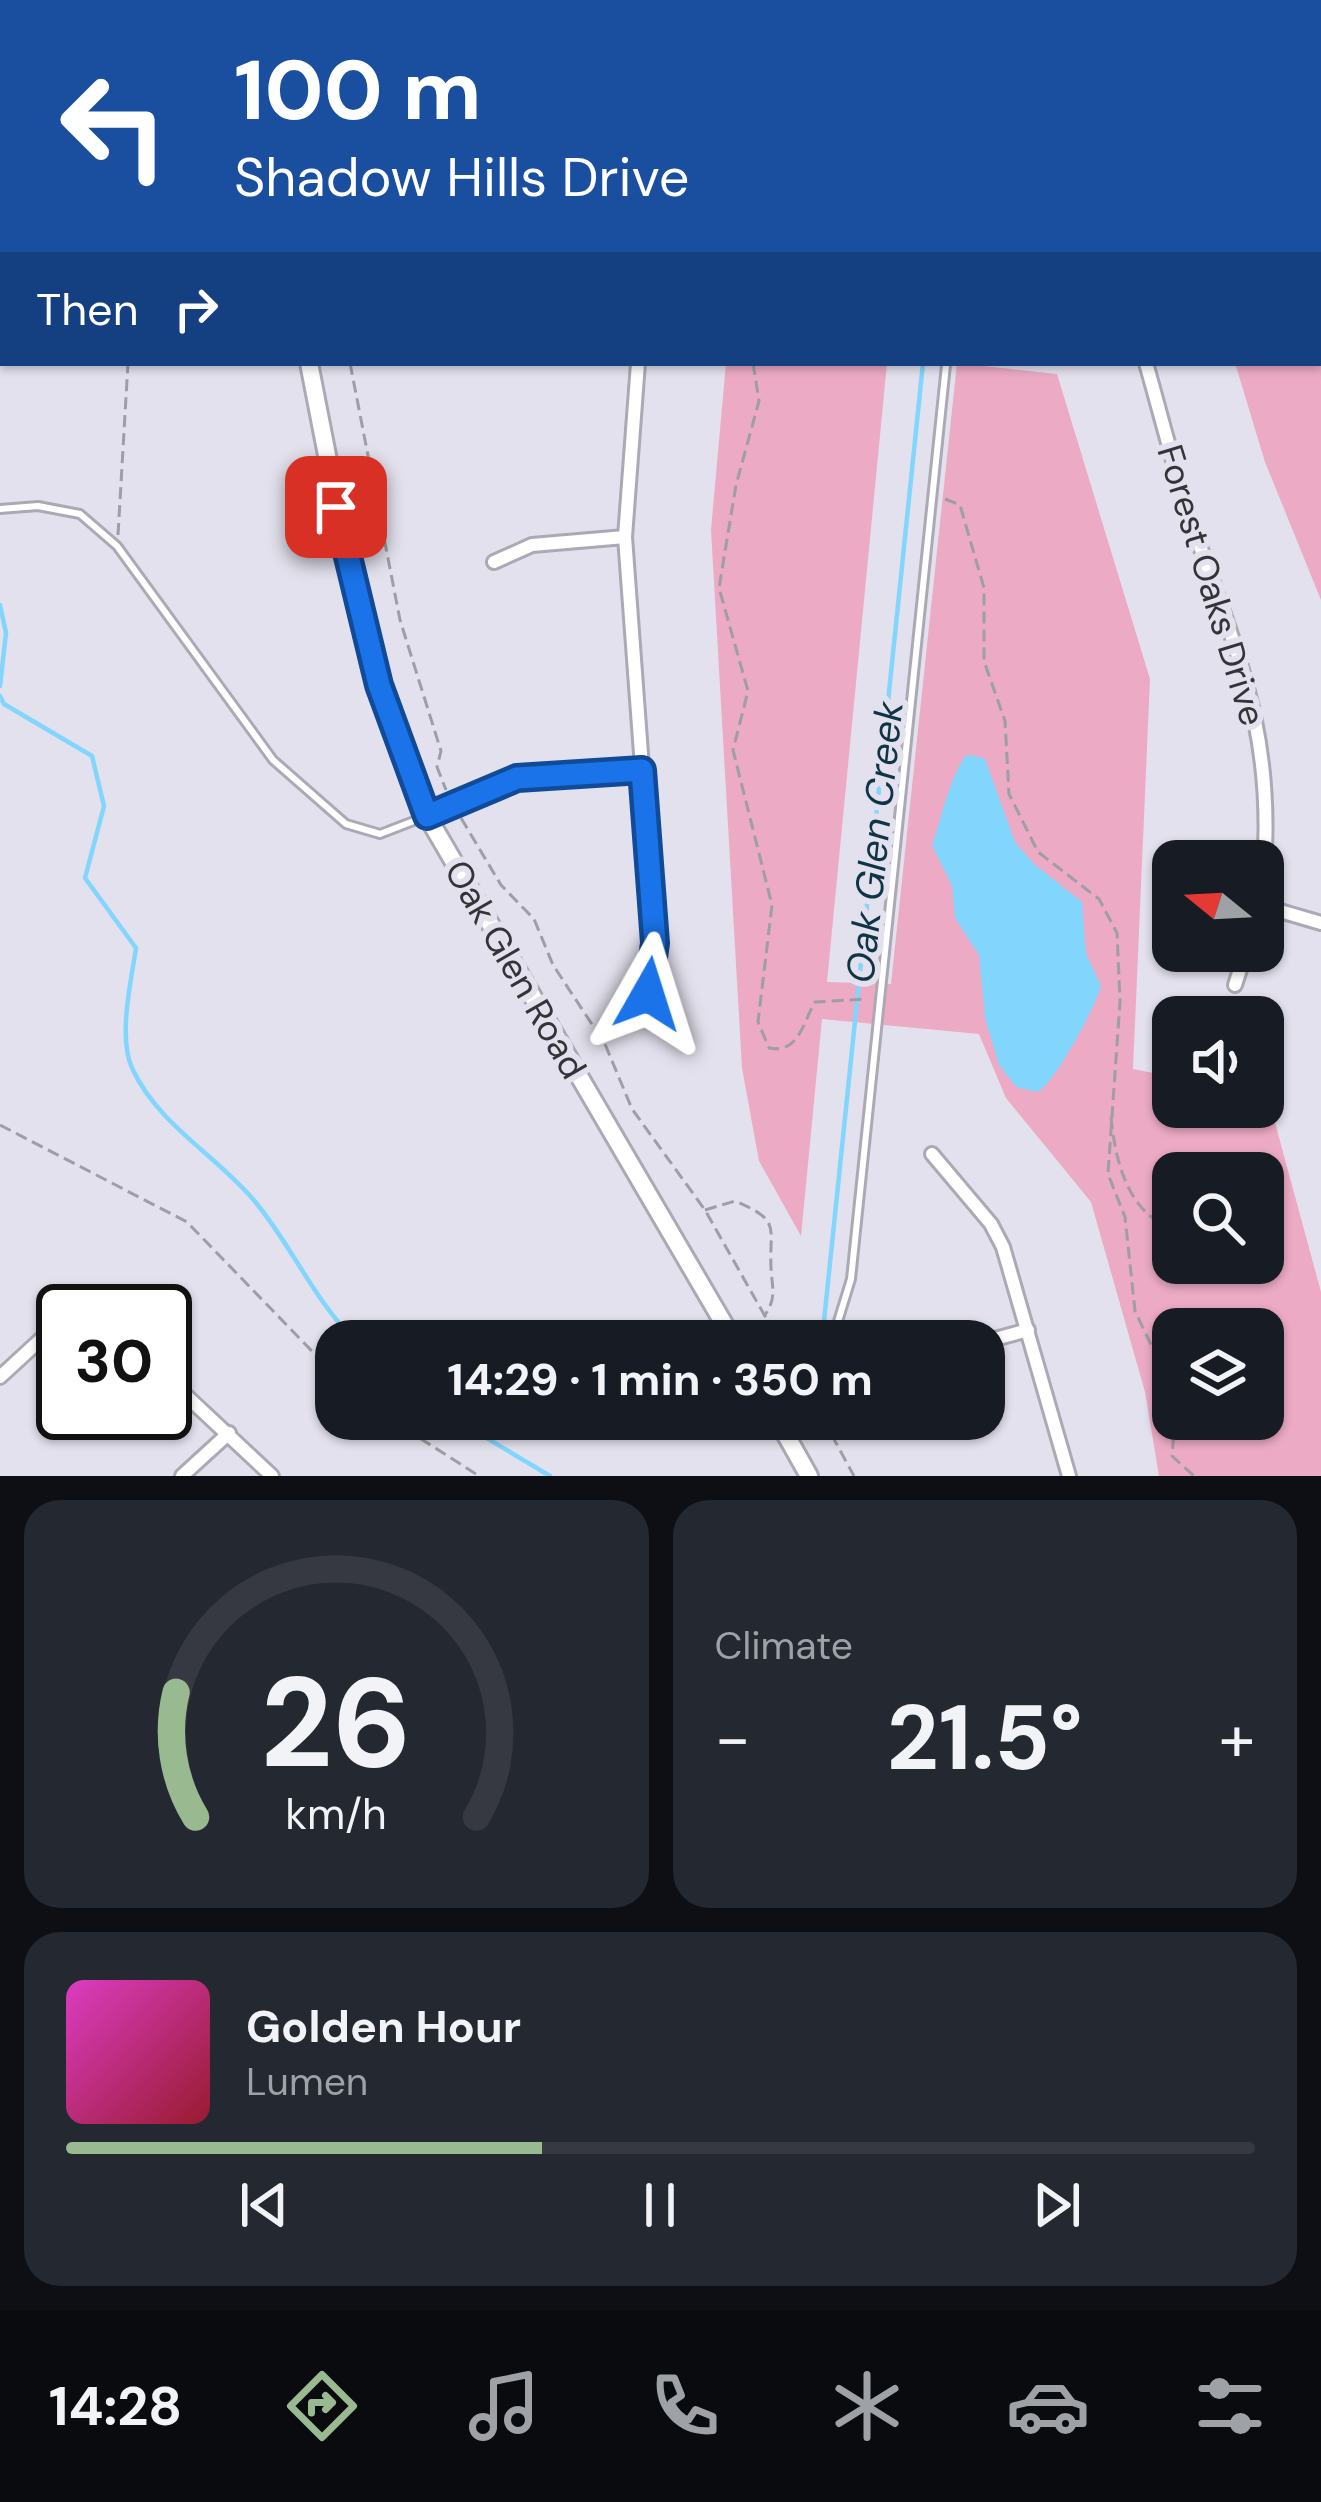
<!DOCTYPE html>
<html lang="en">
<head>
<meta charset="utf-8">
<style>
	body { margin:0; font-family:"DM Sans",sans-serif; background:#242831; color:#f1f3f6; height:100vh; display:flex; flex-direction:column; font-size:45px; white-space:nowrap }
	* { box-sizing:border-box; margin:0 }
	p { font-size:39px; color:#9ea1a6 }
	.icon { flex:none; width:66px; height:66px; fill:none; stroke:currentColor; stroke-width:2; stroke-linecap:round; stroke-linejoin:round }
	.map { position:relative; height:1476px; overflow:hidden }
	.details { display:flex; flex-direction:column; gap:24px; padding:24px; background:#0d0f14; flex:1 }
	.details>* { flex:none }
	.top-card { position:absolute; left:0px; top:0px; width:1323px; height:366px; box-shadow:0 3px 9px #0004; background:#1a4fa0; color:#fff; overflow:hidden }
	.needle { width:78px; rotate:288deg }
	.buttons { position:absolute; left:1152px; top:840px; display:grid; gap:24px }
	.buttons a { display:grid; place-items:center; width:132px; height:132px; border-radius:24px; background:#171b24; box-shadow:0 3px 9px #0004; font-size:60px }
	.speed { position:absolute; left:36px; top:1284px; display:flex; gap:24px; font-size:60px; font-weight:700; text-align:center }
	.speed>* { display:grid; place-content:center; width:156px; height:156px; border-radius:50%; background:#171b24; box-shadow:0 3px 9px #0004; line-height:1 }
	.speed .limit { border:6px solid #111; border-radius:18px; background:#fff; color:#111 }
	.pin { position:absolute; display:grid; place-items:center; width:102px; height:102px; color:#fff; margin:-51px; border-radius:24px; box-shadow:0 6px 18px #0006 }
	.me { position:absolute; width:132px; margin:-66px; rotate:6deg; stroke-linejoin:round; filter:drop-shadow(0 0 9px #0008) }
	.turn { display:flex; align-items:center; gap:42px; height:252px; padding:0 36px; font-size:54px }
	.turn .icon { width:156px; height:156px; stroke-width:2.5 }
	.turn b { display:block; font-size:84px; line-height:102px }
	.then { display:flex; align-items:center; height:114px; padding:0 36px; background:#0003; gap:24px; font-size:45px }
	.big { font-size:90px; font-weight:700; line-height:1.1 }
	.details .tile { flex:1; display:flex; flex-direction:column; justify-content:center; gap:18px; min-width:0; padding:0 42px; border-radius:36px; background:#242831 }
	.details .dial { align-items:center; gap:0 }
	.dial svg { height:312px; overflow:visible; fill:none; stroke:#363941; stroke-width:7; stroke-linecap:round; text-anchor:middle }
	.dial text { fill:#f1f3f6; stroke:none }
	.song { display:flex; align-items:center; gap:36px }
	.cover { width:144px; height:144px; border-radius:18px; background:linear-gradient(135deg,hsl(310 70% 55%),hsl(350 70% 35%)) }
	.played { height:12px; border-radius:6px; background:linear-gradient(90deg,#99b990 40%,#363941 40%) }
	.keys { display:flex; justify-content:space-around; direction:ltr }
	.heat { display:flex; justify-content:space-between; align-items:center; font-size:66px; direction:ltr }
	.details .tiles { flex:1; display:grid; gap:24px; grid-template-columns:1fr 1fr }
	.tile:last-child { grid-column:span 2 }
	.trip { position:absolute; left:315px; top:1320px; width:690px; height:120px; border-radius:36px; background:#171b24; box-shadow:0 3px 9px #0004; font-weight:700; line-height:120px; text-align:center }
	.dock { display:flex; height:192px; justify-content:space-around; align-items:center; background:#090b0e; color:#9ea1a6 }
	.dock .icon { width:84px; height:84px }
	.dock .on { color:#99b990 }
	.dock b { font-size:54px; color:#f1f3f6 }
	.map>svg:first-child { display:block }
</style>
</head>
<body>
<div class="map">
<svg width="1321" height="1476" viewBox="0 0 1321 1476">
	<rect width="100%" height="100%" fill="#e3e1ed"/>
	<g fill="#ecaac4" fill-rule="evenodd">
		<polygon points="1320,129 1321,131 1321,600 1265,462 1235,363 1320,363"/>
		<path d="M726,363h161l-60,619 64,2 66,-621 100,11 93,305 -17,390 40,8v30h90v-11l5,1 53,195v184h-162l-14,-84 -54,-190 -85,-104 -27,-64 -157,-15 -21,217 -42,-75 -17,-93 -31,-538zM1173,1173h90v90h-90zM1173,1329h90v90h-90z"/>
	</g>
	<path fill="#82d5fd" d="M972,755l13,4 30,83 19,22 48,38 4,52 15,32c-5,20 -48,100 -64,106l-21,-5 -17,-22 -14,-47 -6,-63 -24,-37 -3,-32 -20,-41c11,-31 15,-60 33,-89z"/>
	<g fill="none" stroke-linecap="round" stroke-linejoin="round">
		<g stroke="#82d5fd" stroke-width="4.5">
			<polyline points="960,3 961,0"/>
			<polyline points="0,605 6,633 0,686"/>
			<path d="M0,696l4,8 88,52 12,50 -19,72 51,70c-5,34 -18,88 -4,120 25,55 82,86 120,130 39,45 61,102 104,143"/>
			<polyline points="824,1321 923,363"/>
			<polyline points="455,1419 550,1476"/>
		</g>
		<g stroke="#aba9b4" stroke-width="12">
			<g id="lane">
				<polyline points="0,509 38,506 80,514 117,546 273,760 346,824 380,834 424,817"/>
				<polyline points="832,1341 851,1279 946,365"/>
			</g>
		</g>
		<g stroke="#aba9b4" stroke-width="18">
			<g id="street">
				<polyline points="449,3 449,0"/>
				<polyline points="660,3 661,0"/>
				<polyline points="1067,3 1067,0"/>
				<polyline points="638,363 625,537 655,943 648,994"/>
				<path d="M1146,363c16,56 30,114 49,169 45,129 81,208 68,350"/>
				<polyline points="494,562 532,545 625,537"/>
				<polyline points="427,816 517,779 642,770"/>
				<polyline points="1263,906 1321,923"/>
				<polyline points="1235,985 1246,951"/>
				<polyline points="932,1154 991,1224 1003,1247 1069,1476"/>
				<polyline points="984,1342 1028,1330"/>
				<polyline points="165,1376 272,1476"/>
				<polyline points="0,1377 63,1319"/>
				<polyline points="182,1476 229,1433"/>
			</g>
		</g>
		<g stroke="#aba9b4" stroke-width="22">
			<g id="secondary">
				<polyline points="234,0 234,3"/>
				<polyline points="1257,0 1260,3"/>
				<polyline points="1320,67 1321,68"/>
				<polyline points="309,363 358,614 389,720 427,816 734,1341"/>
				<polyline points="777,1419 809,1476"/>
			</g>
		</g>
		<g stroke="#9f9da6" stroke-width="3" stroke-dasharray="12 6" stroke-linecap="butt">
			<polyline points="139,0 140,3"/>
			<polyline points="257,0 259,3"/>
			<polyline points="780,0 780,3"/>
			<polyline points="1151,3 1151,0"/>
			<polyline points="1320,218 1321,219"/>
			<polyline points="350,363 400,620 441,751 437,767 446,790"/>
			<path d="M753,363l6,38 -23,84 -17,103 29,103 -15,59 39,155 -14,117 11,26c30,6 34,-26 46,-46l52,-3"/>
			<polyline points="945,499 960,505 984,588 984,661 1005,721 1009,794 1038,852 1099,899 1117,933 1120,1001 1108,1174 1125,1217 1135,1311 1166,1376 1173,1416"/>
			<polyline points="118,535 128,363"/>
			<polyline points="461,818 501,885 534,919 553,965 605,1044 632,1109 705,1210 779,1341"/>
			<path d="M1111,1117c4,42 16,95 60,111"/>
			<polyline points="0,1125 187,1222 336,1376"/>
			<path d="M705,1210l30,-9c47,20 34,25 36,67 1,19 6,30 -6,47"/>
			<polyline points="390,1419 479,1476"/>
			<polyline points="823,1419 854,1476"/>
			<polyline points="1175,1419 1172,1456 1194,1476"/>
		</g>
		<use href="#lane" stroke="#fff" stroke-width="6"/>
		<use href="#street" stroke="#fff" stroke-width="12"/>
		<use href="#secondary" stroke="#fff" stroke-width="16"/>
	</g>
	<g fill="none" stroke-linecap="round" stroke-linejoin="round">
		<g stroke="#114b97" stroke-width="30">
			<polyline id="route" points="336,507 379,685 427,816 517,778 642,770 655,943 648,994"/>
		</g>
		<use href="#route" stroke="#1a73e8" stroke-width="21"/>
	</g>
	<g text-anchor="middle" stroke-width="12" stroke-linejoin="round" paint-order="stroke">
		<g font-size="36" fill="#343438" stroke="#e3e1ed">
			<text transform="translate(1212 585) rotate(73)" y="13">Forest Oaks Drive</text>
			<text transform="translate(516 969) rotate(60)" y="13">Oak Glen Road</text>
		</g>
		<g font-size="39" font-style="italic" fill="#0e3445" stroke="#e3e1ed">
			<text transform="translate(874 842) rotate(-84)" y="14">Oak Glen Creek</text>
		</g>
	</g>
</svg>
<div class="buttons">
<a><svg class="needle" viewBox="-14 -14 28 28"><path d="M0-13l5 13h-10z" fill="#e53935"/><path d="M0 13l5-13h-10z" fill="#9ea1a6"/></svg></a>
<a><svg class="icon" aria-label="sound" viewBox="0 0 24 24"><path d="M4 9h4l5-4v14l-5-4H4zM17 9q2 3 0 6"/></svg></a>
<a><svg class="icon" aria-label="search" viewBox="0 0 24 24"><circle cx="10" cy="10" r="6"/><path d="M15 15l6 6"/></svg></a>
<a><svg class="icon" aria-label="layers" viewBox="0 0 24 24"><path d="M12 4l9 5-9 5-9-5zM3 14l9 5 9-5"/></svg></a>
</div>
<div class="speed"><div class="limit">30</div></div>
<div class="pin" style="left:336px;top:507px;background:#d93025"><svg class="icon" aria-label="arrive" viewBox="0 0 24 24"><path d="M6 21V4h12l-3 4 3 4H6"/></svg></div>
<svg class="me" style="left:648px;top:994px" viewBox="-20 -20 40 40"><path d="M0-17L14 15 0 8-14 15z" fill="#1a73e8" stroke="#fff" stroke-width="4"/></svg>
<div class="trip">14:29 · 1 min · 350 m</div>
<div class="top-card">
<div class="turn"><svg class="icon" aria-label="left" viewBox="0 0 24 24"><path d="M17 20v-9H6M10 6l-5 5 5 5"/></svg><div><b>100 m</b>Shadow Hills Drive</div></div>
<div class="then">Then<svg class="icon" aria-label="right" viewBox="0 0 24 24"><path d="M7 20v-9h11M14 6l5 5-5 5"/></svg></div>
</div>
</div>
<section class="details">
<div class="tiles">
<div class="tile dial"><svg viewBox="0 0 100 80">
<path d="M14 69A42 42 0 1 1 86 69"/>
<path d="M14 69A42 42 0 0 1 9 37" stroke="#99b990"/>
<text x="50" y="56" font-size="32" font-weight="700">26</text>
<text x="50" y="72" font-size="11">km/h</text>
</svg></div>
<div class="tile"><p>Climate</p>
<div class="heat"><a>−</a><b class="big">21.5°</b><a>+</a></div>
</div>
<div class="tile">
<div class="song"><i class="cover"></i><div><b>Golden Hour</b><p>Lumen</p></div></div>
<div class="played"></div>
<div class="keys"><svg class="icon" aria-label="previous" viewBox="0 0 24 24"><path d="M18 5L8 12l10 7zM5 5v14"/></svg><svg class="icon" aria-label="pause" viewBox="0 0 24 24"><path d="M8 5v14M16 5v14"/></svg><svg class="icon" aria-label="next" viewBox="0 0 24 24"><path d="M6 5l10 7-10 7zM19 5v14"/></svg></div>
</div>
</div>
</section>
<nav class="dock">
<b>14:28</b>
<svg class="icon on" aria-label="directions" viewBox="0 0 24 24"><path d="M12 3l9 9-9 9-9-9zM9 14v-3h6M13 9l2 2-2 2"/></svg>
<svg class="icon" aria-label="music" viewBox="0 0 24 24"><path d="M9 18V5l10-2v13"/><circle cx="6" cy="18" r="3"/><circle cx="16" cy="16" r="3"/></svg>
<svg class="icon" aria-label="phone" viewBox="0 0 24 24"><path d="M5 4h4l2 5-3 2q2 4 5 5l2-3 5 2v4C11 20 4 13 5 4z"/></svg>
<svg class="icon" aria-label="climate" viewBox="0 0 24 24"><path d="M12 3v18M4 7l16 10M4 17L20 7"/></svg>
<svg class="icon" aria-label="car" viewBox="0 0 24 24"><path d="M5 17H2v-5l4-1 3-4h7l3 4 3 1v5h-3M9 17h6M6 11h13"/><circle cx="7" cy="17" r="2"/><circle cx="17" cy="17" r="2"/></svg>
<svg class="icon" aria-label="filters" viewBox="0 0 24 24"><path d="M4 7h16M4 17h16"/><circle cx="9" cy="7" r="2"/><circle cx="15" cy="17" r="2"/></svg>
</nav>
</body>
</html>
